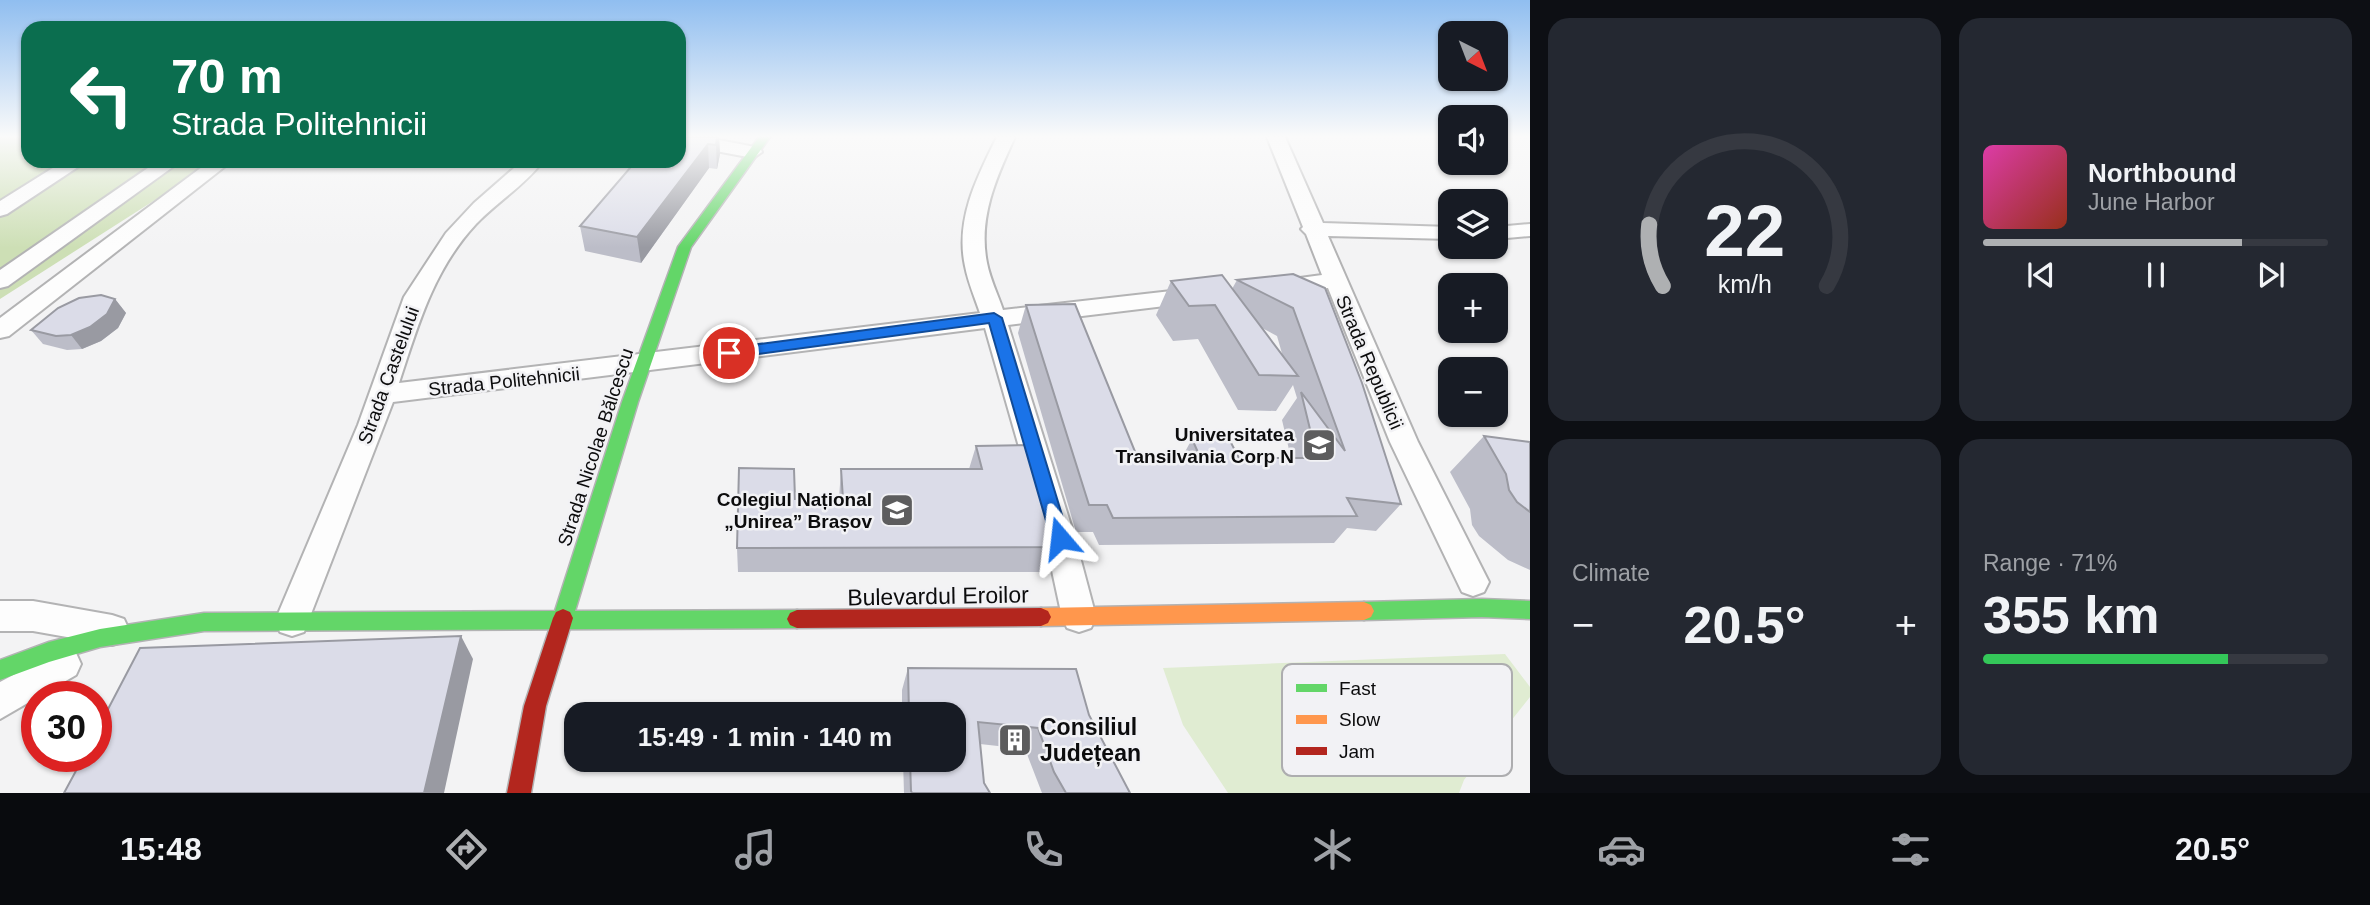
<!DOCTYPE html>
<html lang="en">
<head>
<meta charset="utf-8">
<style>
	body { margin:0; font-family:Helvetica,sans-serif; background:#242831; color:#f1f3f6; height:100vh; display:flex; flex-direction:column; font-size:26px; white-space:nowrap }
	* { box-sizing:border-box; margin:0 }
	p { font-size:23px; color:#9ea1a6 }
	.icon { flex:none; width:38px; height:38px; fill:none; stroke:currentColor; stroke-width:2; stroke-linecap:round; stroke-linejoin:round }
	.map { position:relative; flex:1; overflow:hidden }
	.panel { display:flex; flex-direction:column; gap:18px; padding:18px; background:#0d0f14; width:840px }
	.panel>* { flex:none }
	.guide { position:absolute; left:21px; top:21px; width:665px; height:147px; border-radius:21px; box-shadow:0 2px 5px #0004; background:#0b6e4f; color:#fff; overflow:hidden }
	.needle { width:46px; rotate:138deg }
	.tools { position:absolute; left:1438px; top:21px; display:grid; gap:14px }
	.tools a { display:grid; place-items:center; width:70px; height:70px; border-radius:14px; background:#171b24; box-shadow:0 2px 5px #0004; font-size:35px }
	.speed { position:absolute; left:21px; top:681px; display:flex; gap:14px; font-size:35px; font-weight:700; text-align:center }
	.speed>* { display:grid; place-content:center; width:91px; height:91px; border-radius:50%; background:#171b24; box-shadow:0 2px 5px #0004; line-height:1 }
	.speed .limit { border:10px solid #d22; background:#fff; color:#111 }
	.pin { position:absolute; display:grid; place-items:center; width:60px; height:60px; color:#fff; margin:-30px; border:4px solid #fff; border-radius:50%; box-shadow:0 2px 7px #0007 }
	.me { position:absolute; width:77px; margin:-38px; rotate:343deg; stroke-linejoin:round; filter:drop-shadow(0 0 5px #0008) }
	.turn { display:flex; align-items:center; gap:24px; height:147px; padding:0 35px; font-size:32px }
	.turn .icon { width:91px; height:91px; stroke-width:2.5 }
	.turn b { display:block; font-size:49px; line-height:60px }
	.big { font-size:52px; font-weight:600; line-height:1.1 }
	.panel .card { flex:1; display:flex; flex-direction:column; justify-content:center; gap:10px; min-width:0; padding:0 24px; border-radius:21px; background:#242831 }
	.panel .dial { align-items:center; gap:0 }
	.dial svg { height:182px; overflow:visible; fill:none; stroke:#363941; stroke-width:7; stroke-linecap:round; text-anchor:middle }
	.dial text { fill:#f1f3f6; stroke:none }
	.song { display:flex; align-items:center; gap:21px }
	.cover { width:84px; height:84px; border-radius:10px; background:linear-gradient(135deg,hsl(320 70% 55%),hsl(10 70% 35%)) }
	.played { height:7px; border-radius:4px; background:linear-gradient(90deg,#aeb0b2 75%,#363941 75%) }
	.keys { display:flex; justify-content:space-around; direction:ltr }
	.heat { display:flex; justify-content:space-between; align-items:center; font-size:38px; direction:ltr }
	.charge { height:10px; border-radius:5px; background:linear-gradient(90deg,#34c759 71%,#363941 0) }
	.panel .tiles { flex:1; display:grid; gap:18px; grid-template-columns:repeat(2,1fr) }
	.trip { position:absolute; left:564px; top:702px; width:402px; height:70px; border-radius:21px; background:#171b24; box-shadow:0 2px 5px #0004; font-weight:600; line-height:70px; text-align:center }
	.tabs { display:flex; height:112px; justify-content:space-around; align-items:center; background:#090b0e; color:#9ea1a6 }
	.tabs .icon { width:49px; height:49px }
	.tabs .active { color:#aeb0b2 }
	.tabs b { font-size:32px; color:#f1f3f6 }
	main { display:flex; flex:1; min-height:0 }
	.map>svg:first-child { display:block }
</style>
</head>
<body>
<main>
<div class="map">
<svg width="1530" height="793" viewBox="0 0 1530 793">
	<rect width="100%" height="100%" fill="#f3f3f4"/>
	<polygon fill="#e0ecd2" points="1505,654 1530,687 1530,697 1464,780 1459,793 1228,793 1183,725 1163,668"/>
	<polygon fill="#cddfb5" points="0,137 28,137 28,161 216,161 0,299"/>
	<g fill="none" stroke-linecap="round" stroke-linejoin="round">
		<g stroke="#b3b3b4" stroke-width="4">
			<g id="street">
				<polygon points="679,137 704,137 760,148 762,152 753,158 679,144"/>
				<path d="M997,137h18c-19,41 -37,81 -28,126 3,16 11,32 16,47l195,-22 8,2 4,5 -4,5 -8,2 -190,23 67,213 21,79 -5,11 -12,4 -12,-4 -5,-11 -17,-79 -60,-210 -592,74 -89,230 -12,4 -12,-4 -5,-11 83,-196 46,-128 42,-64 28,-30 48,-42h21c-18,24 -47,42 -67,63 -42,45 -58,101 -77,159l581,-70c-5,-15 -12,-31 -15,-47 -10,-46 12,-89 32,-129z"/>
				<polygon points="1267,137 1285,137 1323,223 1451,227 1451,239 1328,236 1418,442 1489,582 1484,592 1473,596 1462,592 1390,442 1328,288 1278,294 1270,292 1267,287 1270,282 1322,275 1306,234 1301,229 1303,227"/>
				<polygon points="64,161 87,161 7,214 0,216 0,201"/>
				<polygon points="158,161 181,161 8,286 0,288 0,270"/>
				<polygon points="210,161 232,161 9,336 0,338 0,318"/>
				<polygon points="1530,224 1530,236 1496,239 1496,227"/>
				<polygon points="0,601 33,601 112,615 124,619 129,630 124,641 112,645 33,631 0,631"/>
				<polygon points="64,648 76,653 81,664 76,675 0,719 0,682"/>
			</g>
		</g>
		<g stroke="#b3b3b4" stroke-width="3">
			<g id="fast">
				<polygon points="759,137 770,137 691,247 638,402 575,611 797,610 804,613 807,619 804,625 797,628 204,631 100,647 49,662 0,680 0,660 49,642 100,629 204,613 555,611 622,402 678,247"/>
				<polygon points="1482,599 1530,601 1530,619 1482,617 1364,620 1357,617 1354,611 1357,605 1364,602"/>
			</g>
		</g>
		<g stroke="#b3b3b4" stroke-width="3">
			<polygon id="slow" points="1364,602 1371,605 1374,611 1371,617 1364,620 1041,626 1034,623 1031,617 1034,611 1041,608"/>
		</g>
		<g stroke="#b3b3b4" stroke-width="3">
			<g id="jam">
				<polygon points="1041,608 1048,611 1051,617 1048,623 1041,626 797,628 790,625 787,619 790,613 797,610"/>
				<polygon points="563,609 570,612 573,618 546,706 531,793 507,793 524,706 553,618 556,612"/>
			</g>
		</g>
		<use href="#street" fill="#fdfdfd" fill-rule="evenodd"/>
		<use href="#fast" fill="#63d668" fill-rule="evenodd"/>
		<use href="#slow" fill="#ff974d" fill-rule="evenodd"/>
		<use href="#jam" fill="#b3261e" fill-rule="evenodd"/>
	</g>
	<g fill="#bcbdc8" fill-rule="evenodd">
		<polygon points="719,137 720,154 717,169 709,168 641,263 585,251 580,226 636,161"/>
		<path d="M1293,274l108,230 -25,27 -29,-3 -13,15 -235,2 -6,-13h-17l-58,-199 8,-28 112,154h43l11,-20 47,19h52l-9,-38 15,-22 -4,-13 -17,26 -38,-1 -40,-71 -25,2 -17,-26 15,-34 61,8 5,-9zM1262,328l15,8 6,21z"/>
		<polygon points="115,299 126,313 118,328 101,341 82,349 67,350 43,344 31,330"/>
		<polygon points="1484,436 1530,442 1530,570 1508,560 1479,536 1472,525 1470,509 1450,472"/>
		<polygon points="976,446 1061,547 1050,572 738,572 737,548 795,499 839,499 841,469 969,469"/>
		<polygon points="908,668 1089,715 1130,793 1042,793 1025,749 980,744 984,783 990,793 904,793 903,760 954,760 954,714 902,714 902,690"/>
	</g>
	<g fill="#999aa2">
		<polygon points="717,137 719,137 720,154 717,169 716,145"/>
		<polygon points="708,144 709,168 641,263 637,237"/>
		<polygon points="115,299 126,313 118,328 101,341 82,349 71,335"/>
		<polygon points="461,636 473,659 444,793 424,793"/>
	</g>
	<g fill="#dbdce8" stroke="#999aa2" stroke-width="2">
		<polygon points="679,137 717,137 716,145 708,144 637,237 580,226 636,161 679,161"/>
		<polygon points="1293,274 1325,288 1362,383 1401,504 1347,498 1357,516 1113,518 1107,505 1089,505 1026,305 1075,304 1138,459 1201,459 1192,439 1229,439 1239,458 1317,458 1301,392 1345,451 1293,308 1237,280"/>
		<polygon points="1222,275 1298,376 1259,375 1215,305 1189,306 1171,281"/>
		<polygon points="101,295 115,299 107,314 90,327 71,335 56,336 31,330 58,308 79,298"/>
		<polygon points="1484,436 1530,442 1530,512 1517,502 1509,490 1506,474"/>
		<polygon points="1032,445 1061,547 737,548 739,468 794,469 795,499 843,499 841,469 982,469 976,446"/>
		<polygon points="461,636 424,793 64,793 84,756 96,756 96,732 140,648"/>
		<polygon points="908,668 1076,669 1089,715 1130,793 1066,793 1054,772 1038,728 978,722 984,783 990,793 912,793 911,791 910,760 954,760 954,714 909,714"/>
	</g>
	<linearGradient id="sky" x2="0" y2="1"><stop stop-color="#90bef0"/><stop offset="0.55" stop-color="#fafafa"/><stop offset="1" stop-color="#fafafa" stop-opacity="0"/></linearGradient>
	<rect width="1530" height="248" fill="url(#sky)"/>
	<polygon fill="#1a73e8" stroke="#114b97" stroke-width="2" points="994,313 1002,318 1069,538 1067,544 1060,546 1053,544 1051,538 989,323 729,358 721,353 729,348"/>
	<defs>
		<g id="university-square" transform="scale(1.75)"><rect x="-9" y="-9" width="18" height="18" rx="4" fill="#5d5d5e" stroke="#f2f2f5"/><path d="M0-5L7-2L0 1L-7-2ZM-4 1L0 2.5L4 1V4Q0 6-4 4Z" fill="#fff"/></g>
		<g id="building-square" transform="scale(1.75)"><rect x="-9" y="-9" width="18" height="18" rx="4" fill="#5d5d5e" stroke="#f2f2f5"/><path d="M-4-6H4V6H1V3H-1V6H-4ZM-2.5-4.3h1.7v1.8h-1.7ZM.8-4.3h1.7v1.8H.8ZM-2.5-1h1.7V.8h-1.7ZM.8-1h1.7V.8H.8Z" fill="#fff"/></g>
	</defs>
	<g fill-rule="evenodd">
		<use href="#university-square" x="1319" y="445"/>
		<use href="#university-square" x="897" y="510"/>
		<use href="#building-square" x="1015" y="740"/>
	</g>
	<g text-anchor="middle" stroke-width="5" stroke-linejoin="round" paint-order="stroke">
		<g font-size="19" fill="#0c0c0d" stroke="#f2f2f5">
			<text transform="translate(1370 362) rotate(67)" y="7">Strada Republicii</text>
			<text transform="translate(388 375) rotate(-70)" y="7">Strada Castelului</text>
			<text transform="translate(504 381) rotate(-6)" y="7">Strada Politehnicii</text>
			<text transform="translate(595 447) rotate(-72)" y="7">Strada Nicolae Bălcescu</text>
		</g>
		<g font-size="19" font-weight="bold" fill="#0c0c0d" stroke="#f2f2f5" text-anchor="end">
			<text x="1294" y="441">Universitatea<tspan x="1294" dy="22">Transilvania Corp N</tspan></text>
			<text x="872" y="506">Colegiul Național<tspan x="872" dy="22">„Unirea” Brașov</tspan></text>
		</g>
		<g font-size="23" fill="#0c0c0d" stroke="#f2f2f5">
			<text transform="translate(938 596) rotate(-1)" y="8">Bulevardul Eroilor</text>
		</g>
		<g font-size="23" font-weight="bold" fill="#0c0c0d" stroke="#f2f2f5" text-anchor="start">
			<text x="1040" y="735">Consiliul<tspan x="1040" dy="26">Județean</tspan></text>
		</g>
	</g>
	<rect x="1282" y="664" width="230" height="112" rx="10" fill="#f2f2f5" stroke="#adadaf" stroke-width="2"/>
	<rect x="1296" y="684" width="31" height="8" fill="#63d668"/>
	<rect x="1296" y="715" width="31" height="9" fill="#ff974d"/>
	<rect x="1296" y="747" width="31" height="8" fill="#b3261e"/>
	<g font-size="19" fill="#0c0c0d">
		<text x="1339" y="695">Fast</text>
		<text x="1339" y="726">Slow</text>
		<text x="1339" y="758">Jam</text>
	</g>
</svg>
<div class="tools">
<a><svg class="needle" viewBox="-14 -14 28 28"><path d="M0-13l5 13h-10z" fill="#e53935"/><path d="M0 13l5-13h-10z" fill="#9ea1a6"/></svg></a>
<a><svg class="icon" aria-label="sound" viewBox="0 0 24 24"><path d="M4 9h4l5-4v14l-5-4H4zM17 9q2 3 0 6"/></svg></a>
<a><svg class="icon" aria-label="layers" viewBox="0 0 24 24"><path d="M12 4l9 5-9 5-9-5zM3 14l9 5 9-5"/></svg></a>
<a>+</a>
<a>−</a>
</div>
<div class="speed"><div class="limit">30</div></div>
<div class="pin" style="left:729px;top:353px;background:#d93025"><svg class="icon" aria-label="arrive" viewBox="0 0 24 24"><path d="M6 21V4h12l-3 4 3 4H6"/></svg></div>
<svg class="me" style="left:1060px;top:538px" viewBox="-20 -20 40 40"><path d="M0-17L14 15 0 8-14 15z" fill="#1a73e8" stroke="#fff" stroke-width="4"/></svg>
<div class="trip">15:49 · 1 min · 140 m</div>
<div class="guide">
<div class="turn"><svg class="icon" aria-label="left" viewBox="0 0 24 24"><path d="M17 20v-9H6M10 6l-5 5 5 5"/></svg><div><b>70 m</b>Strada Politehnicii</div></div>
</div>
</div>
<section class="panel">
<div class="tiles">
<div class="card dial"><svg viewBox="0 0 100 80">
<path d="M14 69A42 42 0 1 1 86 69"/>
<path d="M14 69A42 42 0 0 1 8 42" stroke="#aeb0b2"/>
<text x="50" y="56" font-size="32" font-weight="700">22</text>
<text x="50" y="72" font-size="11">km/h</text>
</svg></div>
<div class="card">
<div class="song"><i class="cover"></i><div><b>Northbound</b><p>June Harbor</p></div></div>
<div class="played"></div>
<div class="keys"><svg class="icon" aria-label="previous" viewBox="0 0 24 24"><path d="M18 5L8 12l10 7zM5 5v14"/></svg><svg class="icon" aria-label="pause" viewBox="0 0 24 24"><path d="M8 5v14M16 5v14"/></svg><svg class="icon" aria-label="next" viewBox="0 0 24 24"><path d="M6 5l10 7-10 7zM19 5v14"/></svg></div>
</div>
<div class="card"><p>Climate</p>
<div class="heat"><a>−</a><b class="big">20.5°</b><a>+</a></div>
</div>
<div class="card"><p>Range · 71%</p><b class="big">355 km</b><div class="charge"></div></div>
</div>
</section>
</main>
<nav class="tabs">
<b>15:48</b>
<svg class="icon active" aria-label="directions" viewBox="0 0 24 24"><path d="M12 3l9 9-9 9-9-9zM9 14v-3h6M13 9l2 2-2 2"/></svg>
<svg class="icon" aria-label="music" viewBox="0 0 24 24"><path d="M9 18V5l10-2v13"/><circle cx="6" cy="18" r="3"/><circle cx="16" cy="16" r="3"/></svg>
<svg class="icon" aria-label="phone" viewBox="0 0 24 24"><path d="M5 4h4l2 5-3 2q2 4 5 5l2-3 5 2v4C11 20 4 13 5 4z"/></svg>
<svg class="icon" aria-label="climate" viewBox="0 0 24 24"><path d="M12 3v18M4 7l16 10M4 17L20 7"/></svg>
<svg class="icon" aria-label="car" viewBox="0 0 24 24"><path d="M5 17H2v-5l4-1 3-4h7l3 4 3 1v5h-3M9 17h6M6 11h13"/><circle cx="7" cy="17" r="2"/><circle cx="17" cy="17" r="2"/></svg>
<svg class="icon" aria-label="filters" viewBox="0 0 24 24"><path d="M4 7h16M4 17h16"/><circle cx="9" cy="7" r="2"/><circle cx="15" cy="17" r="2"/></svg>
<b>20.5°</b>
</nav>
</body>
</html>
